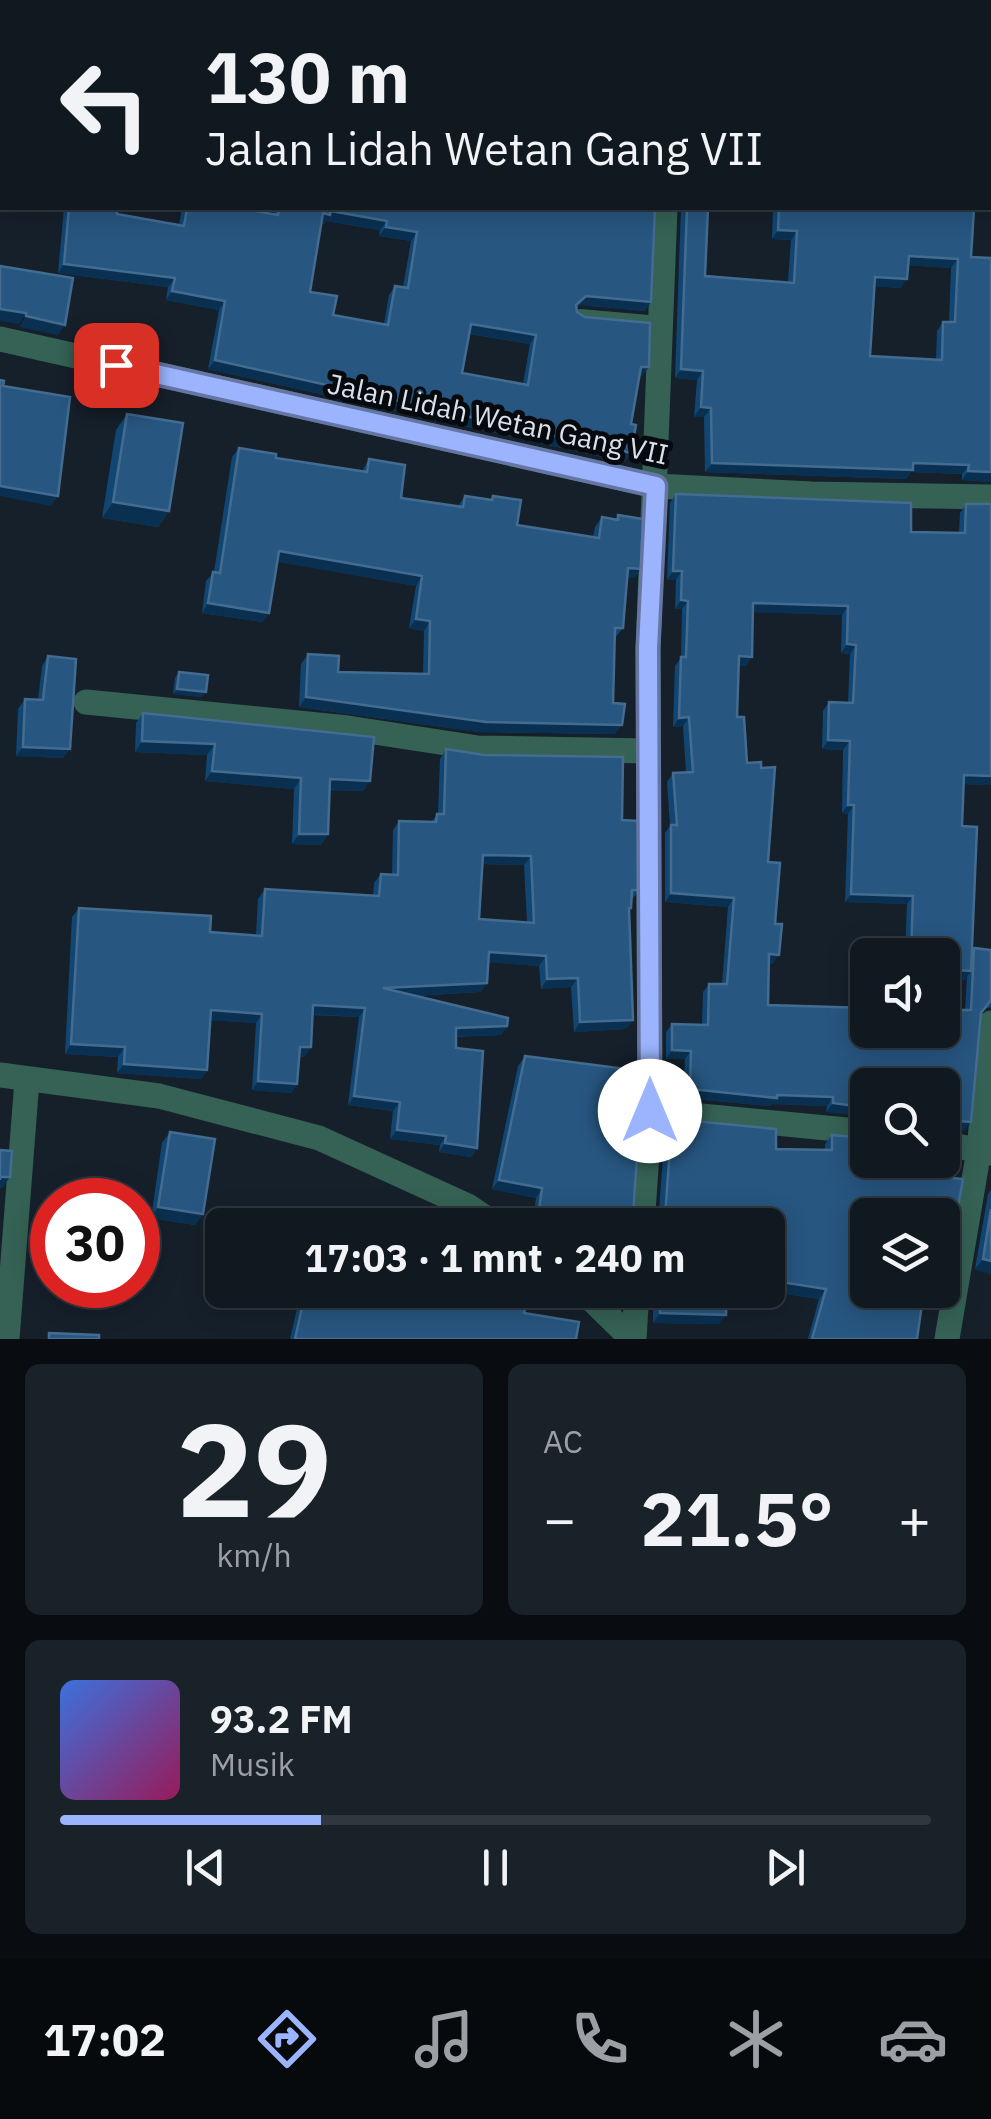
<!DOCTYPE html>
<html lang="id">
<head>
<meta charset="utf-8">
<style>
	body { margin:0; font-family:"IBM Plex Sans",sans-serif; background:#192129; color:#f1f3f6; height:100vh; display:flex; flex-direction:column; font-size:38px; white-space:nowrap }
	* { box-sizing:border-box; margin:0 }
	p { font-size:32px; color:#9ca0a5 }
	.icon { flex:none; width:55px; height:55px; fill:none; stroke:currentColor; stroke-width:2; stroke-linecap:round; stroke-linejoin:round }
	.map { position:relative; height:1339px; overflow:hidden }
	.sheet { display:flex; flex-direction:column; gap:25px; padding:25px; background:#090d12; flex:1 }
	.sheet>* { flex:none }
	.banner { position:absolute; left:0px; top:0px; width:992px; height:210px; box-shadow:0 5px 25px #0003,0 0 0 2px #30373e; background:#101820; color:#f1f3f6; overflow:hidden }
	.controls { position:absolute; left:850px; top:938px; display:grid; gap:20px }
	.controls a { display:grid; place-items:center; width:110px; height:110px; border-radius:15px; background:#101820; box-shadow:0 5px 25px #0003,0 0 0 2px #30373e; font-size:50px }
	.speed { position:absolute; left:30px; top:1178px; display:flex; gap:20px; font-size:50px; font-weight:700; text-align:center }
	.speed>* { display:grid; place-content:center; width:130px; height:130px; border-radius:50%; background:#101820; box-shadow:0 5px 25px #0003,0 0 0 2px #30373e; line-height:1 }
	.speed .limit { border:15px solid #d22; background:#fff; color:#111 }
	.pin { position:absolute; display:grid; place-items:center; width:85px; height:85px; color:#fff; margin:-42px; border-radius:20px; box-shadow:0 5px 15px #0006 }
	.me { position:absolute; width:110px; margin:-55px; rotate:0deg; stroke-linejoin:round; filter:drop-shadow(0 0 8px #0008) }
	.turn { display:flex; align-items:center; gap:35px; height:210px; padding:0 40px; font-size:45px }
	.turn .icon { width:130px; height:130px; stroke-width:2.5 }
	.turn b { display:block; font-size:70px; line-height:85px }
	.big { font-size:75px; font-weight:800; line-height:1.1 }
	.sheet .card { flex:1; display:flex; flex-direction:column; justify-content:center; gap:15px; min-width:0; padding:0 35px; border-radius:15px; background:#192129 }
	.sheet .dial { align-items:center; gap:0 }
	.dial b { font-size:130px; line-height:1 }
	.song { display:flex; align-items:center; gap:30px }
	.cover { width:120px; height:120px; border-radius:15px; background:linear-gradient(135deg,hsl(220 70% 55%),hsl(330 70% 35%)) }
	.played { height:10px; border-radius:5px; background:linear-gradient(90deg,#9bb4fd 30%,#30373e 30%) }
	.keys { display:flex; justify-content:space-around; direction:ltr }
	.heat { display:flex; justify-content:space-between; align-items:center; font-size:55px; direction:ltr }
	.sheet .tiles { flex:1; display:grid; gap:25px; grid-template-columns:1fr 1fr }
	.card:last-child { grid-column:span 2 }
	.trip { position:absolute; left:205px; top:1208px; width:580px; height:100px; border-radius:15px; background:#101820; box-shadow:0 5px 25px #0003,0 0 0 2px #30373e; font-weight:800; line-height:100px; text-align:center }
	.menu { display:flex; height:160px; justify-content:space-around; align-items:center; background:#060a0d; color:#9ca0a5 }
	.menu .icon { width:70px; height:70px }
	.menu .current { color:#9bb4fd }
	.menu b { font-size:45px; color:#f1f3f6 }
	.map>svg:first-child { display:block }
</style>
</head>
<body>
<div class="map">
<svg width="991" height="1339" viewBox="0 0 991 1339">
	<rect width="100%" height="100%" fill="#16202b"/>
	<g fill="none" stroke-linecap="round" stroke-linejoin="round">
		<polyline stroke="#356254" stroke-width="14" points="580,316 660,323"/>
		<g stroke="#356254" stroke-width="25">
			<polyline points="679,0 679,2"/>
			<polyline points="990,25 991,25"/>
			<polyline points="0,339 656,486 811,494 991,497"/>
			<polyline points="86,702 348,728 478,748 648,751"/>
			<polyline points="0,1075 159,1096 319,1138 468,1206 496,1225"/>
			<polyline points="650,1111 868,1132"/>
			<polyline points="942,1143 991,1153"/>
			<polyline points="642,1225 650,1111 648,649 665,208"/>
			<polyline points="582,1290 632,1339"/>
			<polyline points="7,1339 27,1080"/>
			<polyline points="634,1339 637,1290"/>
			<polyline points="947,1339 979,1150 991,1023"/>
		</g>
	</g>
	<g fill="#114673" fill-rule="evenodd">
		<path d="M64,208h53v6l62,11 3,-17h57l34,6 2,-6h380l-10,103 -65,-6 -3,3v4l65,64h-3l-14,86 -417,-93 11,-59 -53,-10 2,-13 -110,-14zM326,221l54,9 -1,6 32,5 -8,46 -8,-1 -6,9 -5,29 -51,-9 -23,-23 11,-69 3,1zM470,334l60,10 -7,40 -61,-11z"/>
		<path d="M681,208h38l-2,3h-9l-3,65 83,6 3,-42 -19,-1 1,-31h217h-16l-3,49 20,1v224l-29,-2v-6l-51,-2 -5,7 -201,-7 -1,-55h-10l3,-37 -22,-2zM908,265l43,3 -2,54h-6l-6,9 -1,29 -66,-4 4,-70 27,2z"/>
		<polygon points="127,414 169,511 158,527 102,518 116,430"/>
		<polygon points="239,448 276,458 362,471 369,459 401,498 458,506 465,496 490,500 493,496 517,525 593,537 595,527 602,517 615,520 618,515 641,569 634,578 627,578 623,628 615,638 613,703 615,734 479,732 299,707 301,664 308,654 338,672 423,673 424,631 409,628 416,586 277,561 269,613 262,622 202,613 206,581 214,572 232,457"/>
		<path d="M676,494l235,38 48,1 1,-20 6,-9h25v281l-28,-1 -1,42 10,126 2,-4 17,2v57l-7,2 -3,4 -17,118 -22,-46 -116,27 1,-6 -55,-2 -2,2 -87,-8 2,-39h-19v-27l6,-8h30l1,-32 6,-8h13l6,-77 -63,-5v-69l5,-7 -3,-44 6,-9 13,-1 -3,-46 -10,1 2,-61 6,-8 1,-49h-7l1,-29h-9l3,-77zM753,612l89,3 -1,38 9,1 -2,49 -19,-1 -6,9 -1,38 21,1 -1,63 6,1 -3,88 62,2 -2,51h37v23l23,2 2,-3 -2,33 -197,-5 1,-42 4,1 2,-40 -7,-62 -31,-145 2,-52 7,1z"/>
		<polygon points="48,656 63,758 16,756 18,709 25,699 38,700 42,666"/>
		<polygon points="179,672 202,697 173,694 175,678"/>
		<polygon points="143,713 363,791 329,790 328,834 321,845 292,844 294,789 205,781 207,755 135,752 136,723"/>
		<path d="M446,749l176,71 17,70 -7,10 -3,12 4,108 -7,9 -52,3 -3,-45 -30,2 -2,-23 -51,-4 -1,21 -7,9 -66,4 93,30 -6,9 -45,2v11l21,100 -6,9 -32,-5 1,-7 -50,-6 3,-28 -45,-6 11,-88 -46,-2 -2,32 -7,10 -5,-1 -2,28 -6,9 -39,-3 4,-67 -46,-3 -3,50 -6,9 -84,-6 1,-16 -53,-3 7,-137 7,-9 131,24 46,3 2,-36 7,-10 108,7 1,-13 7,-9 11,1 1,-45 6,-9 32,1 7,-8 2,-55zM483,864l41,1 3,58 -48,-4z"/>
		<polygon points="525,1056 629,1114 633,1215 637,1225 532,1225 536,1198 492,1189 518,1066"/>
		<polygon points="672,1119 776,1149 825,1150 825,1144 832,1135 861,1152 923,1175 944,1262 868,1215 917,1339 808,1339 819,1299 760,1290 768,1290 768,1225 658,1225 665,1129"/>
		<polygon points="170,1132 203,1214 195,1225 151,1218 162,1143"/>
		<polygon points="991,1190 991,1274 975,1269 988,1194"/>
		<polygon points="291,1290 460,1290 459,1294 524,1313 576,1339 290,1339 298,1304 288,1302"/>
		<polygon points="653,1290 727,1290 719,1324 653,1323"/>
	</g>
	<g fill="#0a3051">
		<polygon points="331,211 387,221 380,230 326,221 324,224 316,222 323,213"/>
		<polygon points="386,227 417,232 411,241 379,236"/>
		<polygon points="778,230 797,231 791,240 772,239"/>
		<polygon points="909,256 958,259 951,268 902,265"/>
		<polygon points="64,264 175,278 168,287 58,273"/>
		<polygon points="875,277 907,279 901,288 868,286"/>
		<polygon points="172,291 225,301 219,310 166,300"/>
		<polygon points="586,296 651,302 645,311 580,305 570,314 576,305"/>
		<polygon points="0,309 26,313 19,324 0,321"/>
		<polygon points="26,316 65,325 58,335 19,327"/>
		<polygon points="471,324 536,335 530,344 465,333"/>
		<polygon points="215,360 631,453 625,462 208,369"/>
		<polygon points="641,367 649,367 642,376 634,376"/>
		<polygon points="681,369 703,371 697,380 675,378"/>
		<polygon points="701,407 711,408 704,417 694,417"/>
		<polygon points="712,463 913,463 969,465 962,474 911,472 906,479 705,472"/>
		<polygon points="968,471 991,472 991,482 962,480"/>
		<polygon points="0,486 58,496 51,506 0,496"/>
		<polygon points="113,502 169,511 158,527 102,518"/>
		<polygon points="279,551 422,576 416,586 272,561"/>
		<polygon points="628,568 641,569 634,578 622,578"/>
		<polygon points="673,571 682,571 676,580 667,580"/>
		<polygon points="681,600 688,601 682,609 675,609"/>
		<polygon points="208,603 269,613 262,622 202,613"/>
		<polygon points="753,603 848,606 842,615 747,612"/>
		<polygon points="416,619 430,621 424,631 409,628"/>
		<polygon points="847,644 856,645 850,654 841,653"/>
		<polygon points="739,656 752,657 746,666 733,665"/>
		<polygon points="177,689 206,692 202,697 173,694"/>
		<polygon points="306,697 622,725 615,734 479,732 299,707"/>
		<polygon points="689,717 683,726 673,727 679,718"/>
		<polygon points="828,740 850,741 843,750 822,749"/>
		<polygon points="142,741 215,744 207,755 135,752"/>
		<polygon points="23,747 70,749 63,758 16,756"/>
		<polygon points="212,771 301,778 294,789 205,781"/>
		<polygon points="964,775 991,776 991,785 957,784"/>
		<polygon points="330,779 370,781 363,791 322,789"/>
		<polygon points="848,805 854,805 848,814 842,813"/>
		<polygon points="299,834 328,834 321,845 292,844"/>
		<polygon points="483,855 531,856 524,865 477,864"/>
		<polygon points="671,893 734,898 728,907 665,902"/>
		<polygon points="851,894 913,896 907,904 845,902"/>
		<polygon points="489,952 546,956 539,966 482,962"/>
		<polygon points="769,954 779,955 773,964 763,963"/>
		<polygon points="942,969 971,971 965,980 942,978"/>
		<polygon points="578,978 571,987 541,989 547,979"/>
		<polygon points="487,983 480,992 377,998 383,988"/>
		<polygon points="313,1005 365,1008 359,1017 307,1014"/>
		<polygon points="211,1010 262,1014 256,1023 205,1020"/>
		<polygon points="633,1020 626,1029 574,1032 580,1022"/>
		<polygon points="507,1026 501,1035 450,1037 456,1028"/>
		<polygon points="71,1044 125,1047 118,1057 65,1054"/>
		<polygon points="300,1047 311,1047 304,1057 293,1056"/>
		<polygon points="672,1050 691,1051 685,1059 666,1059"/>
		<polygon points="124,1064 207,1070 201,1079 117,1073"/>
		<polygon points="258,1081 297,1084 291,1093 252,1090"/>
		<polygon points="690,1089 777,1095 833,1097 827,1106 772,1104 770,1106 683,1098"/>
		<polygon points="354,1096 400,1102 393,1111 348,1105"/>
		<polygon points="833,1103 868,1108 868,1117 826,1112"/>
		<polygon points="944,1119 971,1122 964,1131 942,1128 942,1120"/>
		<polygon points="397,1130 446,1136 440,1145 390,1139"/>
		<polygon points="445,1143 477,1148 471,1157 439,1152"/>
		<polygon points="0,1177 10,1177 2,1188 0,1188"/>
		<polygon points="499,1180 542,1188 536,1198 492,1189"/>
		<polygon points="158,1207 203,1214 195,1225 151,1218"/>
		<polygon points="538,1217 586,1225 533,1225"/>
		<polygon points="942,1250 950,1252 944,1262 942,1261"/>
		<polygon points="983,1259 991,1261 991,1274 975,1269"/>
		<polygon points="768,1280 826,1289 819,1299 760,1290 768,1290"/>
		<polygon points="295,1292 305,1294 298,1304 288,1302"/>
		<polygon points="660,1313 726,1315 719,1324 653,1323"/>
	</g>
	<g fill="#275680" stroke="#436c90" stroke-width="2.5" fill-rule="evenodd">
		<polygon points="410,0 463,0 463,2 428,2"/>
		<polygon points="464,0 674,0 675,2 486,2"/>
		<polygon points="883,0 991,0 991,2 882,2"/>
		<rect x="990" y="30" width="1" height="169"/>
		<path d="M69,208h48v6l67,12 3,-18h52l39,7 1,-7h376l-4,94 -65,-6 -10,9 1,7 8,5 65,6 -1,44h-8l-10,57 5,1 -5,28 -416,-93 10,-59 -53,-10 3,-13 -111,-14zM331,211l56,10 -1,6 31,5 -9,56 -13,-2 -7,39 -55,-10 4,-19 -27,-4 13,-79 7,2zM471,324l65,11 -8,50 -66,-12z"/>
		<path d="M687,208h21l-3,68 89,7 3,-52 -19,-1 1,-22h195l-3,49 20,1v214l-23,-1 1,-6 -56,-2v7l-201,-7 -1,-55 -10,-1 2,-36 -22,-2zM909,256l49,3 -3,63h-12l-1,38 -72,-4 5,-79 32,2z"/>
		<polygon points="0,266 73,278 65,325 26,316 26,313 0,309"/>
		<polygon points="0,380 4,381 3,386 70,397 58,496 0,486"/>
		<polygon points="127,414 183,423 169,511 113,502"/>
		<polygon points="239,448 276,454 276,458 367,472 369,459 405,465 401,498 463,507 465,496 492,500 493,496 521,500 517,525 599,538 602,517 618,520 618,515 643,519 641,569 628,568 623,628 615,628 613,703 625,704 622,725 486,722 306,697 308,654 339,656 338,672 429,674 430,621 416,619 422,576 279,551 269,613 208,603 213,572 220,573"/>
		<polygon points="676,494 911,503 911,532 965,533 966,504 991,504 991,776 964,775 962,826 977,827 971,971 942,969 942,955 911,955 913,896 851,894 854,805 848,805 850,741 828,740 829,702 853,703 856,645 847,644 848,606 753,603 752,657 739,656 737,717 744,717 747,763 761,762 761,768 775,767 768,862 780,863 775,924 782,924 779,955 769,954 768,1005 868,1008 868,1030 942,1030 942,1010 971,1010 974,948 991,950 991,1000 981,1013 971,1122 942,1120 942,1085 868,1085 868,1108 833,1103 833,1097 777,1095 777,1098 690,1089 691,1051 672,1050 672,1024 708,1025 709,984 727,984 734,898 671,893 671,825 677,825 673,773 693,772 689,717 679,718 681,657 686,657 688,601 681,600 682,571 673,571"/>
		<polygon points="48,656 76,659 70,749 23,747 25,699 43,700"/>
		<polygon points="179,672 208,675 206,692 177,689"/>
		<polygon points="143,713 374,737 370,781 330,779 328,834 299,834 301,778 212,771 215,744 142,741"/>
		<path d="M446,749l38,6 139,2 -1,63 17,1v69h-7l-1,18h-2l4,112 -53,2 -2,-44 -31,1 -1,-23 -57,-4 -2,31 -104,5 125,30 -1,8 -51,2v20l27,3 -6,97 -32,-5 1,-7 -49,-6 3,-28 -46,-6 11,-88 -52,-3 -2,42h-11l-3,37 -39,-3 4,-67 -51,-4 -4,60 -83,-6 1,-17 -54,-3 8,-136 132,8 -1,16 52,4 3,-47 114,7 2,-22 17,1 1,-54 37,1 1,-8h7zM483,855l48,1 3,67 -55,-4z"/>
		<polygon points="525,1056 634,1070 629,1114 640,1115 633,1215 637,1225 586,1225 538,1217 542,1188 499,1180"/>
		<polygon points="672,1119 776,1129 776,1149 832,1150 832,1135 863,1138 861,1152 868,1154 868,1160 894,1160 924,1167 923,1175 963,1179 950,1252 942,1250 942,1215 868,1215 868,1290 924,1290 917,1339 812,1339 826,1289 768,1280 768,1225 660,1225 665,1217"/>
		<polygon points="170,1132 215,1139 203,1214 158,1207"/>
		<polygon points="0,1150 12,1151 10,1177 0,1177 0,1180"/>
		<polygon points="991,1209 991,1261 983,1259"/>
		<polygon points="311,1220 343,1222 343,1225 310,1225"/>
		<polygon points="296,1290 460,1290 459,1294 526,1305 524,1313 579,1322 576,1339 295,1339 305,1294 295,1292"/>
		<polygon points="660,1290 727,1290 726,1315 660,1313"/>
		<polygon points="49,1333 99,1335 99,1339 49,1339"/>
	</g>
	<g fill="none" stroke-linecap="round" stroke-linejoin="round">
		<g stroke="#6575a4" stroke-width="25">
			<polyline id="route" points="116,365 656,486 648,648 650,1111"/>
		</g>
		<use href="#route" stroke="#9bb4fd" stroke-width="18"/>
	</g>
	<g text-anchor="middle" stroke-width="10" stroke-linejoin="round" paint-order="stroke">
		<g font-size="28" fill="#dae1e9" stroke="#06090e">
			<text transform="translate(498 419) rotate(12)" y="10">Jalan Lidah Wetan Gang VII</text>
		</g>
	</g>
</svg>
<div class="controls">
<a><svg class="icon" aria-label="sound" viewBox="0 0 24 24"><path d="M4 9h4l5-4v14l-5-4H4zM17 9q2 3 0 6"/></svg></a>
<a><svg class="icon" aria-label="search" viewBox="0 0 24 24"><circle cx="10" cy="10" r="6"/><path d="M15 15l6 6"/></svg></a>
<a><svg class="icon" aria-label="layers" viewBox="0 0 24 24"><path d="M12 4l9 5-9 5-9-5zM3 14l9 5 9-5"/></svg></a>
</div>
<div class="speed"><div class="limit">30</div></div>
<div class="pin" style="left:116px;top:365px;background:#d93025"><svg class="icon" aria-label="arrive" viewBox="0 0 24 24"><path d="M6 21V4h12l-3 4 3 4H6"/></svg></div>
<svg class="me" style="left:650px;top:1111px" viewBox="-20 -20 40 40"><circle r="19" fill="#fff"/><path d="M0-13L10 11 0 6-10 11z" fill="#9bb4fd"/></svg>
<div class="trip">17:03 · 1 mnt · 240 m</div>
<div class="banner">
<div class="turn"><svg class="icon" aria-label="left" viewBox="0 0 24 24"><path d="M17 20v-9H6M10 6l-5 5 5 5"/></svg><div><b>130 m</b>Jalan Lidah Wetan Gang VII</div></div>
</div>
</div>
<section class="sheet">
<div class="tiles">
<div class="card dial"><b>29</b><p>km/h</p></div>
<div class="card"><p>AC</p>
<div class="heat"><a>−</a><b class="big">21.5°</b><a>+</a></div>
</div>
<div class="card">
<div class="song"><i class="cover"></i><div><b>93.2 FM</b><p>Musik</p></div></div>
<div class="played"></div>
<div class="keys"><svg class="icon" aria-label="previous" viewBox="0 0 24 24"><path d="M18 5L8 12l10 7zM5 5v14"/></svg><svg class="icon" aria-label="pause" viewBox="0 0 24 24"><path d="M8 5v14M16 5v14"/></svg><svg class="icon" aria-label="next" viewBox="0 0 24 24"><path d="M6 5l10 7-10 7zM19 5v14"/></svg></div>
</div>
</div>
</section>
<nav class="menu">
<b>17:02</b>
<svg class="icon current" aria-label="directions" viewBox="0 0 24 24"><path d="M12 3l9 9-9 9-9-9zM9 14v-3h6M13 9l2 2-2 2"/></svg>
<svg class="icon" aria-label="music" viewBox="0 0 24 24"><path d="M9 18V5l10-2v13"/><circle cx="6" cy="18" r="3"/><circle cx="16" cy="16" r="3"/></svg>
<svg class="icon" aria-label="phone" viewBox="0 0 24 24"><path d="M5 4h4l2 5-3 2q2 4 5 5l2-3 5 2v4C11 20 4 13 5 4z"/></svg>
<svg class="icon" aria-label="climate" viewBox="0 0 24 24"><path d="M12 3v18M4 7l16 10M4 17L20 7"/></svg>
<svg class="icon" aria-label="car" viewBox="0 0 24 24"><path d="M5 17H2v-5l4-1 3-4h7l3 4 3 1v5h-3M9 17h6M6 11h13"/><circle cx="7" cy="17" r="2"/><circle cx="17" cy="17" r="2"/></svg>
</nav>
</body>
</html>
